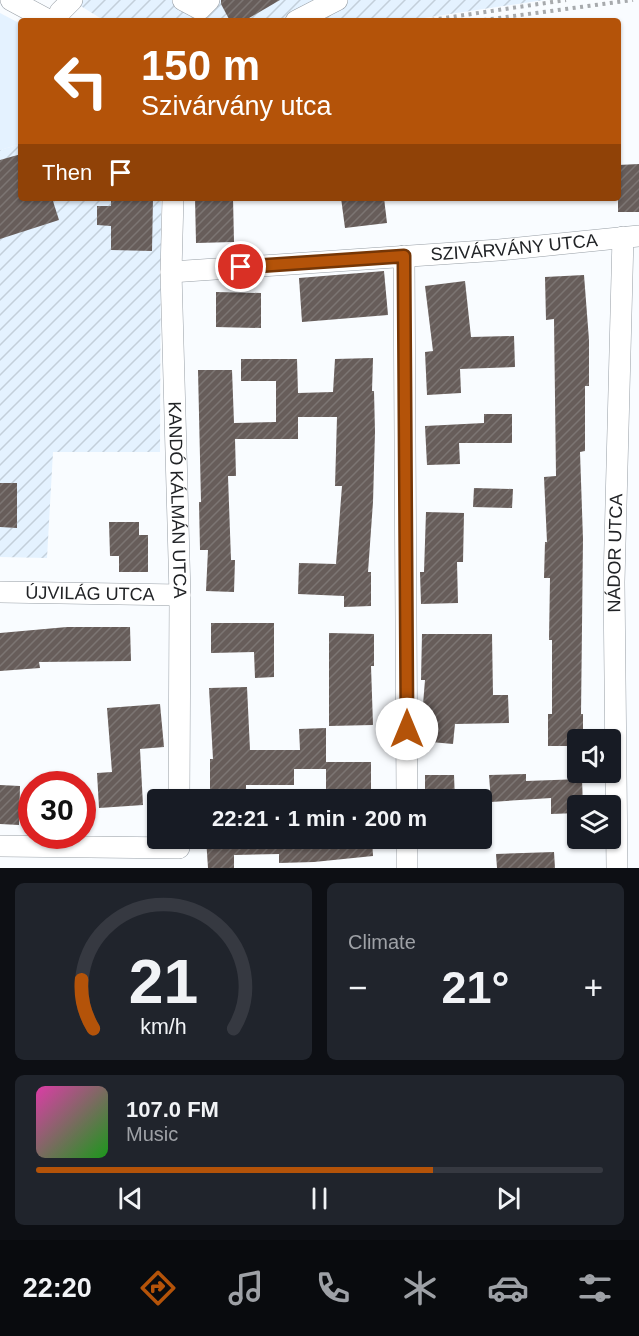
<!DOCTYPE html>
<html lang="en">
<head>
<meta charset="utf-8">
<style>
	body { margin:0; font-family:Helvetica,sans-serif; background:#20242c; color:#f1f3f6; height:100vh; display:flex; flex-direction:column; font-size:22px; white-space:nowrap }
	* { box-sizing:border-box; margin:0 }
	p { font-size:20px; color:#9ea1a6 }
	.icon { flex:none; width:33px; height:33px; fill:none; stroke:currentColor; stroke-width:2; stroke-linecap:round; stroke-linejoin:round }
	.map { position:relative; height:868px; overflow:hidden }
	.sheet { display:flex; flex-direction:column; gap:15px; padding:15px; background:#0d0f14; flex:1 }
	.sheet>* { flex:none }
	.top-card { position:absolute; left:18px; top:18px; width:603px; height:183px; border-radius:6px; box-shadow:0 2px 4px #0004; background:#b45309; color:#fff; overflow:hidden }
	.tools { position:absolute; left:567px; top:729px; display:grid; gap:12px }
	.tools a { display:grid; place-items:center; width:54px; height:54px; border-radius:6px; background:#171b24; box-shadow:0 2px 4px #0004; font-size:30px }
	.speed { position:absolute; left:18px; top:771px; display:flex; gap:12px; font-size:30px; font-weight:700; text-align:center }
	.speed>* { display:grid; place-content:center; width:78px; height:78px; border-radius:50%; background:#171b24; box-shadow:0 2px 4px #0004; line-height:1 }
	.speed .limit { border:9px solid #d22; background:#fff; color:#111 }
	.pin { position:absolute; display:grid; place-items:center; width:51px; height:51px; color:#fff; margin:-26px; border:3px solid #fff; border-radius:50%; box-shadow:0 2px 6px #0007 }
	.me { position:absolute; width:66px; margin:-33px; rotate:0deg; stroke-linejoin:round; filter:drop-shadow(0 0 4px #0008) }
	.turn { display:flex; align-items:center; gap:21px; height:126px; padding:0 24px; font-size:27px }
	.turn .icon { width:78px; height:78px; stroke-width:2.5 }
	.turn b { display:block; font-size:42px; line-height:51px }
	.then { display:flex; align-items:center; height:57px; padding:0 24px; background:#0003; gap:12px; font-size:22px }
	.big { font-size:45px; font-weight:600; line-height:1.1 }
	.sheet .card { flex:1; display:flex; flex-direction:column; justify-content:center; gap:9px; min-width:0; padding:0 21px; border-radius:9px; background:#20242c }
	.sheet .dial { align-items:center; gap:0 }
	.dial svg { height:156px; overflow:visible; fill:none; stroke:#363941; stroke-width:7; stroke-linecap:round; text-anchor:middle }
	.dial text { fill:#f1f3f6; stroke:none }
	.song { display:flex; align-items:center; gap:18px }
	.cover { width:72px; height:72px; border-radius:9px; background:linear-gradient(135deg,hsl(320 70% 55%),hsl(120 70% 35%)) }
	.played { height:6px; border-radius:3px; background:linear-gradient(90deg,#b45309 70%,#363941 70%) }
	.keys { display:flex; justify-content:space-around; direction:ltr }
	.heat { display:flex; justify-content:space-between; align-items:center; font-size:33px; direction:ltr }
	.sheet .tiles { flex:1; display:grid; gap:15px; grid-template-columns:1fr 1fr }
	.card:last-child { grid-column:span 2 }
	.trip { position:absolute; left:147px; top:789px; width:345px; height:60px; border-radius:6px; background:#171b24; box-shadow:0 2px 4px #0004; font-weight:600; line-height:60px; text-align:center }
	.tabs { display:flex; height:96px; justify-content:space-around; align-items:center; background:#090b0e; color:#9ea1a6 }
	.tabs .icon { width:42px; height:42px }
	.tabs .selected { color:#b45309 }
	.tabs b { font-size:27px; color:#f1f3f6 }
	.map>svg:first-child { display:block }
</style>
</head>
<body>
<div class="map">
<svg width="639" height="868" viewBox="0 0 639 868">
	<defs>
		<pattern id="industrial-furrows" width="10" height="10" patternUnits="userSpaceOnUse" patternTransform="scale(1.5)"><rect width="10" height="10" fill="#e4f2ff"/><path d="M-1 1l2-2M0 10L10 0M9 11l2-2" fill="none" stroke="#c3cfda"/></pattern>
		<pattern id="building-hatch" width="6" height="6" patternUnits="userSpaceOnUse" patternTransform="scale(1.5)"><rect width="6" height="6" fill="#675d5a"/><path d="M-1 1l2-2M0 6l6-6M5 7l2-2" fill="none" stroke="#7c7573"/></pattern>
	</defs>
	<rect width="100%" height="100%" fill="#f9fcff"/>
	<g fill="url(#industrial-furrows)">
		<polygon points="71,0 544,0 404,21 105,21"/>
		<polygon points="21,144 21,198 161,198 160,452 53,452 47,558 0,557 0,150"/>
	</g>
	<polygon fill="#e4f2ff" points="0,13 21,24 21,144 0,150"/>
	<g fill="url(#building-hatch)">
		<polygon points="221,0 280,0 244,21 230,21 221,4"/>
		<polygon points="21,154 21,198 52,198 59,220 0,239 0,160"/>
		<polygon points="639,164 639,212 618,212 618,165"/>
		<polygon points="111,198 153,198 152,251 111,250 111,226 97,225 97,206 111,206"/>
		<polygon points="195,198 233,198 234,242 196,243"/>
		<polygon points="341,198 384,198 387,223 345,228"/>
		<polygon points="384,271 388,315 302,322 299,278"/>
		<polygon points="584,275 589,340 589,386 585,386 585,451 580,452 583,539 581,714 583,714 583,740 578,740 578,746 548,746 548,714 552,714 552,640 549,640 550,578 544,578 545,542 547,542 544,477 556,476 554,319 546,320 545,277"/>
		<polygon points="465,281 471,337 514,336 515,367 460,369 461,393 427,395 425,352 433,351 425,286"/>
		<polygon points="216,292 261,293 261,328 216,327"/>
		<polygon points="373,358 372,391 374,391 375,432 373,502 368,572 371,572 371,606 344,607 344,596 298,594 299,563 336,564 342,486 335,486 337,417 298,417 298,439 235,439 236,476 228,476 231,560 235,560 234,592 206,591 208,550 200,550 199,502 201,502 198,370 232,370 234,423 276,422 276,381 241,381 241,359 297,359 298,393 333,392 335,359"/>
		<polygon points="484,414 512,414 512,443 459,443 460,464 427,465 425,426 484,423"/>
		<polygon points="0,483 17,483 17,528 0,527"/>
		<polygon points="474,488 513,489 512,508 473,507"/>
		<polygon points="426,512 464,513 463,562 457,562 458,603 421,604 420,572 424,572"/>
		<polygon points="109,522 139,522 139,535 148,535 148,572 119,572 119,556 110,556"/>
		<polygon points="211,623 274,623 274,677 255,678 254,652 211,653"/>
		<polygon points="67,627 130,627 131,661 39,662 40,668 0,671 0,633"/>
		<polygon points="329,633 374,634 374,666 371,666 373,725 329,726"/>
		<polygon points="422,634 492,634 493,695 508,695 509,723 455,724 453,744 420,741 425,680 421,680"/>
		<polygon points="247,687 250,750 300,750 299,729 326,728 326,769 294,769 294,785 246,785 246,796 210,797 210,759 213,759 209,688"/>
		<polygon points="160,704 164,747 140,749 143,805 99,808 97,773 112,772 107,708"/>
		<rect x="326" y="762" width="45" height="32"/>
		<polygon points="526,774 526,781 582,779 583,806 578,806 578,813 551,814 551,798 491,802 489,775"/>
		<polygon points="425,775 454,775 455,800 425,800"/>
		<polygon points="0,785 20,786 19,825 0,824"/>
		<polygon points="206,838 372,838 373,856 314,862 279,863 279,854 234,855 234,868 208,868"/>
		<polygon points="554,852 555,868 497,868 496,854"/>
	</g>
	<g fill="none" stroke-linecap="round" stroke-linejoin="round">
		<g stroke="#989fa6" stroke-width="22">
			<g id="minor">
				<polyline points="11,0 50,21"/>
				<polyline points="183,0 200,9 209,0"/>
				<polyline points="58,21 60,12 72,0"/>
				<polyline points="296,21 337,0"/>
				<path id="s1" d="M173,198l-2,74 9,323 -1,205"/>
				<polyline points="404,256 407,800"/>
				<path id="s2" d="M171,272l328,-22 140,-14"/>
				<path id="s3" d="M0,592l180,3"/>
				<polyline points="407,838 407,868"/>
				<polyline points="0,846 179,848"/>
				<path id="s4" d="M617,868l-3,-286 9,-345"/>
			</g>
		</g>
		<g stroke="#a7aaad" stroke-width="4" stroke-dasharray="3 4.5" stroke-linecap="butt">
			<polyline points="424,21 566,0"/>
			<polyline points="476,21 633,0"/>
		</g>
		<use href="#minor" stroke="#fff" stroke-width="21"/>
	</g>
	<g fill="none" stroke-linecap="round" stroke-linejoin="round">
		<g stroke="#753606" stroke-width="15">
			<polyline id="route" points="241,267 404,256 407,729"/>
		</g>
		<use href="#route" stroke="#b45309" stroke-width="10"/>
	</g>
	<g text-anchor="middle" stroke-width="6" stroke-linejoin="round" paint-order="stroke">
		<g font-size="18" fill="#212326" stroke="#f9fcff">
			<text dy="6" stroke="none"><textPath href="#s2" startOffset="344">SZIVÁRVÁNY UTCA</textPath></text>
			<text dy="6" stroke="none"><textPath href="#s1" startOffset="302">KANDÓ KÁLMÁN UTCA</textPath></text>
			<text dy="6" stroke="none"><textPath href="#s4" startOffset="315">NÁDOR UTCA</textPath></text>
			<text dy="6" stroke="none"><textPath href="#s3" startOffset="90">ÚJVILÁG UTCA</textPath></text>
		</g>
	</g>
</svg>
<div class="tools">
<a><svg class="icon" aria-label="sound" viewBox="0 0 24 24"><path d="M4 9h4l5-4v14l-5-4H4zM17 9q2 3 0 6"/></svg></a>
<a><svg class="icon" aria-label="layers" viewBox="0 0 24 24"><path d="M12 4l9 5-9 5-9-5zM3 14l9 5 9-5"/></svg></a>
</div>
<div class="speed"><div class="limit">30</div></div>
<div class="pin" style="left:241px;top:267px;background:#d93025"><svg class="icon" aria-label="arrive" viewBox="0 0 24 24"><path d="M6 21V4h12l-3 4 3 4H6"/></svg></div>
<svg class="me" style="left:407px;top:729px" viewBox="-20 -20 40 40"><circle r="19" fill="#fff"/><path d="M0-13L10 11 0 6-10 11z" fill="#b45309"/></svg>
<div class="trip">22:21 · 1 min · 200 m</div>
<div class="top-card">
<div class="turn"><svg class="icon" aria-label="left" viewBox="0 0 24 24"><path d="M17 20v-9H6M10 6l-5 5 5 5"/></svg><div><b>150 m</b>Szivárvány utca</div></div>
<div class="then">Then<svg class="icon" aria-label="arrive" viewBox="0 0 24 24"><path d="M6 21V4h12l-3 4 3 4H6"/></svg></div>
</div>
</div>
<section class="sheet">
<div class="tiles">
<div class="card dial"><svg viewBox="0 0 100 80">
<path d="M14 69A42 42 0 1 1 86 69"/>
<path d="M14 69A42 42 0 0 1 8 44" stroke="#b45309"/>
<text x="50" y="56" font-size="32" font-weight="700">21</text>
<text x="50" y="72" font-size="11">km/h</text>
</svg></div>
<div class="card"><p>Climate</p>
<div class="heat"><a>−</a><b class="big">21°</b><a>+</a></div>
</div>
<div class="card">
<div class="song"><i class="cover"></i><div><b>107.0 FM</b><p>Music</p></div></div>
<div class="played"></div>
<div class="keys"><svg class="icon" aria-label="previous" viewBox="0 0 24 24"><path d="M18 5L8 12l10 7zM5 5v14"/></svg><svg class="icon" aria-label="pause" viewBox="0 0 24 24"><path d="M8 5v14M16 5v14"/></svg><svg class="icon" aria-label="next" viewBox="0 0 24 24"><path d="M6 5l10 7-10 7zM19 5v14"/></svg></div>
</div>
</div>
</section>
<nav class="tabs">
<b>22:20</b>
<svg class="icon selected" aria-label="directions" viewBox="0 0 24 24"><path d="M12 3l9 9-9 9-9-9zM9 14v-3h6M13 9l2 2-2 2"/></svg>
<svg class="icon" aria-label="music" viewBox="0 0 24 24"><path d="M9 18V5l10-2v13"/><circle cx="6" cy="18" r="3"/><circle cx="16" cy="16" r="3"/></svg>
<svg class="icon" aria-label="phone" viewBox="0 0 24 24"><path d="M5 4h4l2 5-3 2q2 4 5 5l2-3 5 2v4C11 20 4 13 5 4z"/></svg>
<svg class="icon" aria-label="climate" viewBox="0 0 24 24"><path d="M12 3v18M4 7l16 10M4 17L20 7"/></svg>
<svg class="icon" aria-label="car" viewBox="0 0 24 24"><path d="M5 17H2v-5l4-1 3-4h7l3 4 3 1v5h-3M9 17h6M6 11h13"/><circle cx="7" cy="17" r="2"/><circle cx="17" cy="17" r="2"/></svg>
<svg class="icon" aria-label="filters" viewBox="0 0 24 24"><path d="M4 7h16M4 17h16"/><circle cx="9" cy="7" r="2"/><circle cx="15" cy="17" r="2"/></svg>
</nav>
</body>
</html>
